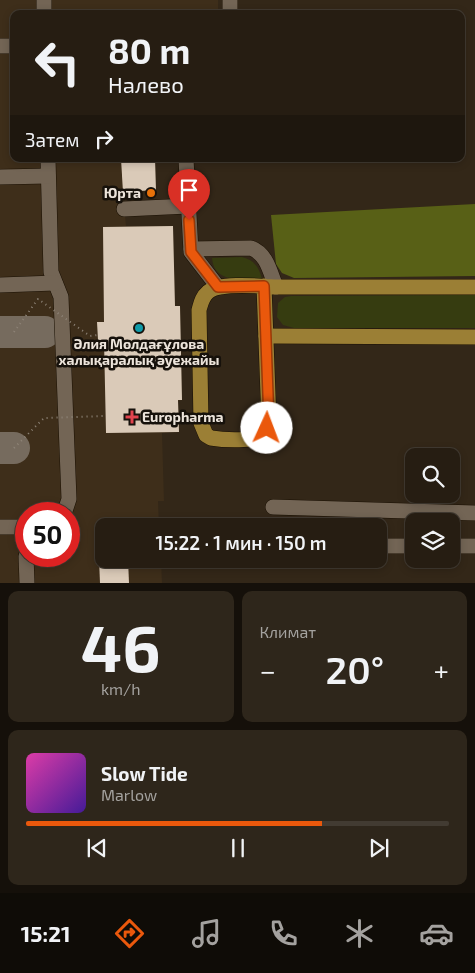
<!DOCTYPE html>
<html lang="ru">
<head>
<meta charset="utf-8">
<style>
	body { margin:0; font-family:"Exo 2",sans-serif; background:#2e261b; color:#f1f3f6; height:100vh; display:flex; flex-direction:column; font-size:19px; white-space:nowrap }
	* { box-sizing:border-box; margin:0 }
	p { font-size:16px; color:#a4a29f }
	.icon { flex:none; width:28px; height:28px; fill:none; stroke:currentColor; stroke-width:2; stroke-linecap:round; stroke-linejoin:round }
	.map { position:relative; height:583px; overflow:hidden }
	.drawer { display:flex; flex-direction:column; gap:8px; padding:8px; background:#15100a; flex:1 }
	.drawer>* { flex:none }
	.guide { position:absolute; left:10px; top:10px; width:455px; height:152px; border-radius:10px; box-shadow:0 2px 8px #0003,0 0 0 1px #423b32; background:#261d12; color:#f1f3f6; overflow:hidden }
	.fabs { position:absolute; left:405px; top:448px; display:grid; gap:10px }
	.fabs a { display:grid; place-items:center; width:55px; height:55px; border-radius:10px; background:#261d12; box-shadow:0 2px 8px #0003,0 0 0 1px #423b32; font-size:25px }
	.speed { position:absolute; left:15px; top:502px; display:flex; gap:10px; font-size:25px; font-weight:700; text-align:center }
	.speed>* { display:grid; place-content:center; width:65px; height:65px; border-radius:50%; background:#261d12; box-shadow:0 2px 8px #0003,0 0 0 1px #423b32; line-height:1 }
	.speed .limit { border:8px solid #d22; background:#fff; color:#111 }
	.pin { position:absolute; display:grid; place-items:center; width:42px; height:42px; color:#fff; margin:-51px -21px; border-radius:50% 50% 50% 0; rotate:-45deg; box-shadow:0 0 5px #0007 }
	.pin .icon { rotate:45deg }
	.me { position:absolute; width:55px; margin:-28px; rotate:2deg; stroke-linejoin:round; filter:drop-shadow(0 0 4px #0008) }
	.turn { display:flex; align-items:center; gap:18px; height:105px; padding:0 15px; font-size:22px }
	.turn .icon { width:65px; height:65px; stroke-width:2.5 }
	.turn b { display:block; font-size:35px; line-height:42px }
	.then { display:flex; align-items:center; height:48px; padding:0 15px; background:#0003; gap:10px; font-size:19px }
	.big { font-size:38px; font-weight:600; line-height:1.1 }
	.drawer .widget { flex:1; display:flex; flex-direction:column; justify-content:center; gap:8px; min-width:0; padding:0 18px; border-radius:10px; background:#2e261b }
	.drawer .dial { align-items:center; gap:0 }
	.dial b { font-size:65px; line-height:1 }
	.song { display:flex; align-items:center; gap:15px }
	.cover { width:60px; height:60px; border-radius:8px; background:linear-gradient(135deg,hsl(320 70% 55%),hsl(260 70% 35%)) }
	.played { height:5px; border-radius:2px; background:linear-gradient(90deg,#ea580c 70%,#423b32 70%) }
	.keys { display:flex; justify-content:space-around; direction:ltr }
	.heat { display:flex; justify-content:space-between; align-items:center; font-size:28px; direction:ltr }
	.drawer .tiles { flex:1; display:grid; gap:8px; grid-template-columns:1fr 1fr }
	.widget:last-child { grid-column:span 2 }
	.trip { position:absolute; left:95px; top:518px; width:292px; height:50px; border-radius:10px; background:#261d12; box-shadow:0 2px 8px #0003,0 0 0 1px #423b32; font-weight:600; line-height:50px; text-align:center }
	.tab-bar { display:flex; height:80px; justify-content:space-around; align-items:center; background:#0f0c07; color:#a4a29f }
	.tab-bar .icon { width:35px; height:35px }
	.tab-bar .selected { color:#ea580c }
	.tab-bar b { font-size:22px; color:#f1f3f6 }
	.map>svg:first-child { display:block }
</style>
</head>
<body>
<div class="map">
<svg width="475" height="583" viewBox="0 0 475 583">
	<rect width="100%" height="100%" fill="#332718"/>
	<path fill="#3e2e1a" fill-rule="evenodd" d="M0,0h218v14h-204v145h141l1,31 -33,2 3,34h47l2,80h5l2,94 -4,1 1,31 -17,1 2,68h-6l1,25h-55v33h57l1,24h-162zM26,514h43v42h-43z"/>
	<g fill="#363c10">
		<path d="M242,257c12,3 17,10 20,22 -19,0 -48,5 -50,-21z"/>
		<polygon points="475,295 475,328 294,328 283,325 277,317 278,303 285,297 291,296"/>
	</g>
	<polygon fill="#586016" points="475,204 475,276 294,278 282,273 276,264 271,215"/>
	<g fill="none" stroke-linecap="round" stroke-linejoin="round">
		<g stroke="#766b5e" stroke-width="32">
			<polyline points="0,332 45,332"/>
			<polyline points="0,448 14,448"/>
		</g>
	</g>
	<g fill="#dacab8">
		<polygon points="121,159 155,159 156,190 123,192"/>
		<polygon points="173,226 175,306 180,306 182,400 178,400 179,432 106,433 104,340 98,340 97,322 104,322 103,227"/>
		<polygon points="99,559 128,559 129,583 100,583"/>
	</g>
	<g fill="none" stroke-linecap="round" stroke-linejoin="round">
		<g stroke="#1a1003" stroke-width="16">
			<g id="minor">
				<polyline points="44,0 44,14"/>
				<polyline points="230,14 230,0"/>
				<polyline points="0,46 14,46"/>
				<polyline points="48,159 51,272 61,297 69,499 64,514"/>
				<polyline points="186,159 191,252 218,287"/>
				<polyline points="0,177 48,176"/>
				<polyline points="124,209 188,206"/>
				<path d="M191,249l60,-1c16,6 19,24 25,39"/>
				<polyline points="0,285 55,283"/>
				<polyline points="273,507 475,513"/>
				<polyline points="0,527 26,527"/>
				<polyline points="379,546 414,546"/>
				<polyline points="451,546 475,546"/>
				<polyline points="26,556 27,583"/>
			</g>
		</g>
		<g stroke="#1a1003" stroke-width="16">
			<g id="major">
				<path d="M264,286l5,136c-1,4 -2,9 -5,12 -8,8 -41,6 -53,4l-5,-3 -5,-12 -2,-113c2,-7 3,-13 9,-18 11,-10 52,-6 68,-5h199"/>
				<polyline points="266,336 475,337"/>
			</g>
		</g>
		<use href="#minor" stroke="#736555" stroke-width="15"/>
		<use href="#major" stroke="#9b7f35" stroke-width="15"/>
		<g stroke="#8f8579" stroke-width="2" stroke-dasharray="1 4" stroke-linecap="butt">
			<polyline points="14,332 38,299 90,336 98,335"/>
			<polyline points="14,448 44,418 105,416"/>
		</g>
	</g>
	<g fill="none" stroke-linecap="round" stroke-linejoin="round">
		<g stroke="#983908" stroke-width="12">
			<polyline id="route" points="189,220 191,252 218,287 264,286 269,422 267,428"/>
		</g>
		<use href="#route" stroke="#ea580c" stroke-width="9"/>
	</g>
	<circle fill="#e8710a" stroke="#16110b" stroke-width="2" cx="151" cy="193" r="5"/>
	<circle fill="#0f9aa8" stroke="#16110b" stroke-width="2" cx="139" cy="328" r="5"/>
	<path fill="#e0444e" stroke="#16110b" stroke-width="2" d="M129.5 409.5h5v5h5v5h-5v5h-5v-5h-5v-5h5z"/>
	<g text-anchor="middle" stroke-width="5" stroke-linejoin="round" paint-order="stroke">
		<g font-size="14" font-weight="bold" fill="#ece4db" stroke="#16110b" text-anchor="end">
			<text x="141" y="198">Юрта</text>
			<text x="139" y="349" text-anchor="middle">Әлия Молдағұлова<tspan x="139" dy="16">халықаралық әуежайы</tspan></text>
			<text x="142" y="422" text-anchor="start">Europharma</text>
		</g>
	</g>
</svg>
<div class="fabs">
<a><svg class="icon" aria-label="search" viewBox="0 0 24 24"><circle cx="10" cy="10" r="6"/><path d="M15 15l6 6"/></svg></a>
<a><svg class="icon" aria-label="layers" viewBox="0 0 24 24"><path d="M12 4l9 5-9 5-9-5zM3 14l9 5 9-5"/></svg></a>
</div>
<div class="speed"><div class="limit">50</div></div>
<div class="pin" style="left:189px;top:220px;background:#d93025"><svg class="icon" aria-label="arrive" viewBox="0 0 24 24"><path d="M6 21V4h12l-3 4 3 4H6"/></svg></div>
<svg class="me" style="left:267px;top:428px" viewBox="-20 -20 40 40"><circle r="19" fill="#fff"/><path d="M0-13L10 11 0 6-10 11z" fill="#ea580c"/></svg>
<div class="trip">15:22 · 1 мин · 150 m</div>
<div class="guide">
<div class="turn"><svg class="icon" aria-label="left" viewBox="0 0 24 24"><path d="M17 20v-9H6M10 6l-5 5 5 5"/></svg><div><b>80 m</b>Налево</div></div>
<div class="then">Затем<svg class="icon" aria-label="right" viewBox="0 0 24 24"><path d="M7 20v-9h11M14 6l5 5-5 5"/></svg></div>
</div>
</div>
<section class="drawer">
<div class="tiles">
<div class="widget dial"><b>46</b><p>km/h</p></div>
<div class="widget"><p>Климат</p>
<div class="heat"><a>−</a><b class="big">20°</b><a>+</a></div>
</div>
<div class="widget">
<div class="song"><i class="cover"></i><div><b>Slow Tide</b><p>Marlow</p></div></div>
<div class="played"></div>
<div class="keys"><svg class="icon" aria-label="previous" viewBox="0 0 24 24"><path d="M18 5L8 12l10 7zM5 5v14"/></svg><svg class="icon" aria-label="pause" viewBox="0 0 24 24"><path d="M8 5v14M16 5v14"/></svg><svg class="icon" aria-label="next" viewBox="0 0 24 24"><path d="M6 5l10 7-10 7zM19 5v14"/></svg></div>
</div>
</div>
</section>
<nav class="tab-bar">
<b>15:21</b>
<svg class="icon selected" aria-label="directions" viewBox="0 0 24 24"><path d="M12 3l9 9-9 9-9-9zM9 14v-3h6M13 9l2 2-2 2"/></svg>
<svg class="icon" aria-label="music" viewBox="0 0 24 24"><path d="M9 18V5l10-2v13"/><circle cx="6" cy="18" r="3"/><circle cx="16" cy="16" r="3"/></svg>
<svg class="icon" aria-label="phone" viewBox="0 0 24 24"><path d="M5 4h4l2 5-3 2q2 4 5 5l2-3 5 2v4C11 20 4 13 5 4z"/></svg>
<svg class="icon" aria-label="climate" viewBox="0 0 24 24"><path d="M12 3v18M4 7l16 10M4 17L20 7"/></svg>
<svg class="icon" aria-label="car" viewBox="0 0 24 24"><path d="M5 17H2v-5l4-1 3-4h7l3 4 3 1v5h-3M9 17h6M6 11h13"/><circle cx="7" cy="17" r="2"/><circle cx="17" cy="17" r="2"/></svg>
</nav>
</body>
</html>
